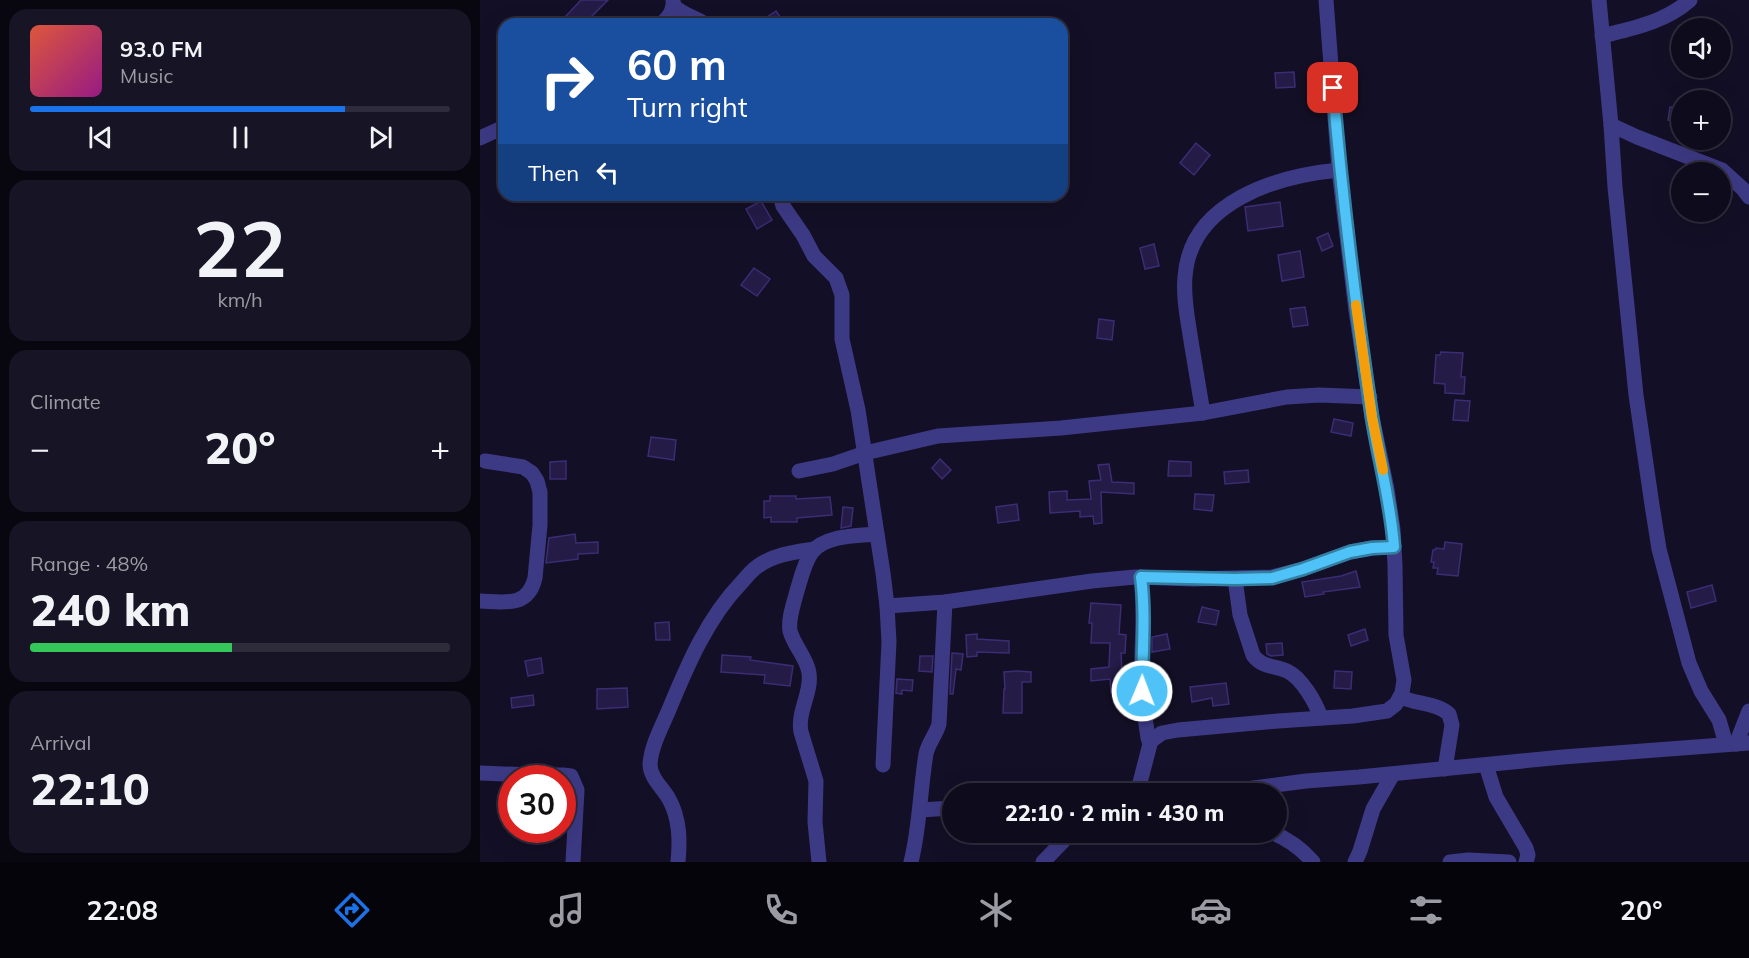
<!DOCTYPE html>
<html lang="en">
<head>
<meta charset="utf-8">
<style>
	body { margin:0; font-family:Mulish,sans-serif; background:#171425; color:#f1f3f6; height:100vh; display:flex; flex-direction:column; font-size:22px; white-space:nowrap }
	* { box-sizing:border-box; margin:0 }
	p { font-size:20px; color:#9b9ba3 }
	.icon { flex:none; width:33px; height:33px; fill:none; stroke:currentColor; stroke-width:2; stroke-linecap:round; stroke-linejoin:round }
	.map { position:relative; flex:1; overflow:hidden }
	.sheet { display:flex; flex-direction:column; gap:9px; padding:9px; background:#08060f; width:480px }
	.sheet>* { flex:none }
	.top-card { position:absolute; left:18px; top:18px; width:570px; height:183px; border-radius:18px; box-shadow:0 6px 24px #0002,0 0 0 2px #2e2b3b; background:#1a4fa0; color:#fff; overflow:hidden }
	.controls { position:absolute; left:1191px; top:18px; display:grid; gap:12px }
	.controls a { display:grid; place-items:center; width:60px; height:60px; border-radius:50%; background:#0e0b1c; box-shadow:0 6px 24px #0002,0 0 0 2px #2e2b3b; font-size:30px }
	.speed { position:absolute; left:18px; top:765px; display:flex; gap:12px; font-size:30px; font-weight:700; text-align:center }
	.speed>* { display:grid; place-content:center; width:78px; height:78px; border-radius:50%; background:#0e0b1c; box-shadow:0 6px 24px #0002,0 0 0 2px #2e2b3b; line-height:1 }
	.speed .limit { border:9px solid #d22; background:#fff; color:#111 }
	.pin { position:absolute; display:grid; place-items:center; width:51px; height:51px; color:#fff; margin:-26px; border-radius:12px; box-shadow:0 3px 9px #0006 }
	.me { position:absolute; width:66px; margin:-33px; rotate:1deg; stroke-linejoin:round; filter:drop-shadow(0 0 4px #0008) }
	.turn { display:flex; align-items:center; gap:21px; height:126px; padding:0 30px; font-size:27px }
	.turn .icon { width:78px; height:78px; stroke-width:2.5 }
	.turn b { display:block; font-size:42px; line-height:51px }
	.then { display:flex; align-items:center; height:57px; padding:0 30px; background:#0003; gap:12px; font-size:22px }
	.big { font-size:45px; font-weight:800; line-height:1.1 }
	.sheet .card { flex:1; display:flex; flex-direction:column; justify-content:center; gap:9px; min-width:0; padding:0 21px; border-radius:18px; background:#171425 }
	.sheet .dial { align-items:center; gap:0 }
	.dial b { font-size:78px; line-height:1 }
	.song { display:flex; align-items:center; gap:18px }
	.cover { width:72px; height:72px; border-radius:9px; background:linear-gradient(135deg,hsl(10 70% 55%),hsl(310 70% 35%)) }
	.played { height:6px; border-radius:3px; background:linear-gradient(90deg,#1a73e8 75%,#2e2b3b 75%) }
	.keys { display:flex; justify-content:space-around; direction:ltr }
	.heat { display:flex; justify-content:space-between; align-items:center; font-size:33px; direction:ltr }
	.charge { height:9px; border-radius:4px; background:linear-gradient(90deg,#34c759 48%,#2e2b3b 0) }
	.trip { position:absolute; left:462px; top:783px; width:345px; height:60px; border-radius:30px; background:#0e0b1c; box-shadow:0 6px 24px #0002,0 0 0 2px #2e2b3b; font-weight:800; line-height:60px; text-align:center }
	.tab-bar { display:flex; height:96px; justify-content:space-around; align-items:center; background:#06040b; color:#9b9ba3 }
	.tab-bar .icon { width:42px; height:42px }
	.tab-bar .on { color:#1a73e8 }
	.tab-bar b { font-size:27px; color:#f1f3f6 }
	main { display:flex; flex:1; min-height:0 }
	.map>svg:first-child { display:block }
</style>
</head>
<body>
<main>
<section class="sheet">
<div class="card">
<div class="song"><i class="cover"></i><div><b>93.0 FM</b><p>Music</p></div></div>
<div class="played"></div>
<div class="keys"><svg class="icon" aria-label="previous" viewBox="0 0 24 24"><path d="M18 5L8 12l10 7zM5 5v14"/></svg><svg class="icon" aria-label="pause" viewBox="0 0 24 24"><path d="M8 5v14M16 5v14"/></svg><svg class="icon" aria-label="next" viewBox="0 0 24 24"><path d="M6 5l10 7-10 7zM19 5v14"/></svg></div>
</div>
<div class="card dial"><b>22</b><p>km/h</p></div>
<div class="card"><p>Climate</p>
<div class="heat"><a>−</a><b class="big">20°</b><a>+</a></div>
</div>
<div class="card"><p>Range · 48%</p><b class="big">240 km</b><div class="charge"></div></div>
<div class="card"><p>Arrival</p><b class="big">22:10</b></div>
</section>
<div class="map">
<svg width="1269" height="862" viewBox="0 0 1269 862">
	<rect width="100%" height="100%" fill="#130f26"/>
	<g fill="#241b47" stroke="#3b2d73" stroke-width="1.5">
		<polygon points="101,0 128,0 112,16 119,24 94,24 86,16"/>
		<polygon points="296,11 305,24 277,24"/>
		<polygon points="814,72 815,87 796,88 795,73"/>
		<polygon points="1190,107 1202,108 1202,122 1188,120"/>
		<polygon points="716,143 730,155 714,175 700,163"/>
		<polygon points="281,201 292,220 277,229 266,209"/>
		<polygon points="800,202 803,226 768,231 765,207"/>
		<polygon points="848,233 853,246 842,251 837,238"/>
		<polygon points="674,244 679,266 665,269 660,248"/>
		<polygon points="820,251 824,277 802,281 798,255"/>
		<polygon points="274,268 290,279 277,296 261,285"/>
		<polygon points="825,307 828,325 813,327 810,309"/>
		<polygon points="619,319 634,321 632,340 617,338"/>
		<polygon points="961,352 983,353 981,377 985,377 984,394 965,393 965,384 954,383 956,355 960,355"/>
		<polygon points="975,400 990,401 988,421 973,420"/>
		<polygon points="854,419 873,423 871,436 851,432"/>
		<polygon points="171,437 196,440 194,460 168,456"/>
		<polygon points="460,459 471,470 462,479 452,468"/>
		<polygon points="86,461 86,479 70,479 70,462"/>
		<polygon points="689,461 711,462 711,476 688,476"/>
		<polygon points="629,464 632,482 654,483 654,494 621,492 622,523 614,524 613,516 600,517 600,511 570,513 569,492 587,491 587,500 611,499 609,481 621,480 618,465"/>
		<polygon points="768,470 769,482 745,484 744,472"/>
		<polygon points="715,494 734,495 732,511 714,509"/>
		<polygon points="290,496 316,496 316,499 350,497 352,515 317,518 317,522 291,522 291,517 284,518 284,501 290,501"/>
		<polygon points="537,504 539,520 518,523 516,507"/>
		<polygon points="363,507 373,508 371,526 361,528"/>
		<polygon points="95,534 96,543 118,542 118,553 98,554 98,559 66,563 69,538"/>
		<polygon points="965,542 982,544 978,576 957,574 958,568 953,568 954,562 951,562 953,550 955,550 956,548 964,549"/>
		<polygon points="876,571 880,587 843,592 844,594 825,597 822,582 861,576"/>
		<polygon points="1232,585 1236,601 1211,608 1207,592"/>
		<polygon points="611,603 641,605 639,634 646,635 645,653 641,653 643,692 631,693 630,679 611,681 611,669 629,667 630,643 611,643 612,623 609,623"/>
		<polygon points="722,607 739,611 736,625 718,622"/>
		<polygon points="189,622 190,640 176,640 175,623"/>
		<polygon points="885,629 888,640 871,646 868,635"/>
		<polygon points="497,634 497,639 529,641 529,653 497,652 497,656 487,657 486,635"/>
		<polygon points="687,634 690,649 672,652 672,637"/>
		<polygon points="802,643 803,655 791,656 787,654 786,644"/>
		<polygon points="472,653 483,654 481,670 476,669 473,694 470,694"/>
		<polygon points="242,655 271,657 270,660 313,666 310,686 284,683 285,675 241,672"/>
		<polygon points="440,656 453,656 452,672 439,671"/>
		<polygon points="61,658 63,673 48,676 45,661"/>
		<polygon points="537,671 551,672 551,682 542,682 542,713 523,713 524,689 525,689 524,672"/>
		<polygon points="855,671 872,672 871,689 854,688"/>
		<polygon points="417,679 433,680 432,691 422,690 422,694 416,693"/>
		<polygon points="746,683 749,704 733,706 732,698 712,702 710,687"/>
		<polygon points="147,688 148,707 117,709 117,689"/>
		<polygon points="53,695 54,705 32,708 31,698"/>
	</g>
	<g fill="none" stroke-linecap="round" stroke-linejoin="round">
		<g stroke="#3d3a85" stroke-width="15">
			<polyline points="1119,0 1131,125 1135,187 1156,395 1172,505 1179,549 1209,663 1221,691 1239,720 1246,744"/>
			<path d="M194,6c9,9 21,11 31,18"/>
			<path d="M181,24c8,-7 13,-13 12,-24"/>
			<path d="M1122,36c32,-8 63,-14 88,-36"/>
			<polyline points="1131,125 1157,137 1242,170 1263,189 1269,197"/>
			<polyline points="0,138 24,127"/>
			<polyline points="300,195 303,206 323,235 334,256 356,278 362,295 362,339 378,410 403,573 407,606 409,642 403,765"/>
			<path d="M723,413c-4,-24 -8,-48 -12,-72 -3,-21 -8,-42 -6,-64 5,-75 91,-101 154,-107"/>
			<polyline points="319,471 353,464 385,453 458,436 581,428 723,413 807,397 839,395 890,397"/>
			<path d="M661,577c5,38 -1,76 1,114 1,16 4,32 6,47l2,6"/>
			<path d="M755,579l5,36 13,40c9,13 21,10 34,16 15,7 29,32 34,47"/>
			<path d="M0,601c24,1 48,7 55,-23l5,-53v-33l-3,-11 -5,-8 -9,-6 -38,-6"/>
			<polyline points="407,606 465,602 612,581 655,577 713,579 792,577 823,569 870,552 892,548 914,547"/>
			<path d="M920,697c16,7 37,6 49,17l3,11 -7,44"/>
			<polyline points="1256,744 1269,711"/>
			<polyline points="1006,765 1016,797 1046,848 1048,855 1046,862"/>
			<polyline points="0,773 53,775 83,775 91,776 97,790 93,862"/>
			<polyline points="657,794 670,744 672,740 682,733 698,730 798,721 873,716 907,711 916,704 922,693 924,680 916,635 915,565 913,529 907,489 892,417 876,311 859,170 846,0"/>
			<polyline points="658,794 675,792 766,789 826,781 879,777 1083,757 1269,743"/>
			<polyline points="440,810 472,808"/>
			<path d="M791,832c17,7 30,16 42,30"/>
			<path d="M198,862c2,-21 2,-43 -9,-63 -6,-11 -19,-21 -19,-35 1,-17 11,-36 18,-52 19,-46 39,-94 74,-130 5,-6 10,-12 16,-16 17,-12 37,-14 57,-17"/>
			<path d="M339,862l-4,-40 1,-41 -15,-49c-4,-20 11,-39 8,-59 -2,-15 -15,-27 -19,-42 -2,-13 4,-28 7,-40 4,-13 7,-28 15,-39 14,-17 45,-16 65,-18"/>
			<path d="M431,862c9,-36 9,-72 15,-108 2,-11 10,-19 13,-30l6,-122"/>
			<polyline points="563,862 592,832"/>
			<polyline points="875,862 880,851 893,809 913,774"/>
			<polyline points="970,862 988,860 1029,862"/>
		</g>
	</g>
	<g fill="none" stroke-linecap="round" stroke-linejoin="round">
		<g stroke="#337fa1" stroke-width="15">
			<path id="route" d="M662,691c0,-38 4,-76 -1,-114l94,2 37,-1 31,-9 47,-17 22,-4 22,-1c-3,-44 -15,-86 -22,-130 -16,-109 -30,-219 -39,-329"/>
		</g>
		<use href="#route" stroke="#4fc3f7" stroke-width="10"/>
		<polyline stroke="#f59e0b" stroke-width="10" points="876,305 892,417 903,470"/>
	</g>
</svg>
<div class="controls">
<a><svg class="icon" aria-label="sound" viewBox="0 0 24 24"><path d="M4 9h4l5-4v14l-5-4H4zM17 9q2 3 0 6"/></svg></a>
<a>+</a>
<a>−</a>
</div>
<div class="speed"><div class="limit">30</div></div>
<div class="pin" style="left:853px;top:88px;background:#d93025"><svg class="icon" aria-label="arrive" viewBox="0 0 24 24"><path d="M6 21V4h12l-3 4 3 4H6"/></svg></div>
<svg class="me" style="left:662px;top:691px" viewBox="-20 -20 40 40"><circle r="17" fill="#4fc3f7" stroke="#fff" stroke-width="3"/><path d="M0-11L8 9 0 5-8 9z" fill="#fff"/></svg>
<div class="trip">22:10 · 2 min · 430 m</div>
<div class="top-card">
<div class="turn"><svg class="icon" aria-label="right" viewBox="0 0 24 24"><path d="M7 20v-9h11M14 6l5 5-5 5"/></svg><div><b>60 m</b>Turn right</div></div>
<div class="then">Then<svg class="icon" aria-label="left" viewBox="0 0 24 24"><path d="M17 20v-9H6M10 6l-5 5 5 5"/></svg></div>
</div>
</div>
</main>
<nav class="tab-bar">
<b>22:08</b>
<svg class="icon on" aria-label="directions" viewBox="0 0 24 24"><path d="M12 3l9 9-9 9-9-9zM9 14v-3h6M13 9l2 2-2 2"/></svg>
<svg class="icon" aria-label="music" viewBox="0 0 24 24"><path d="M9 18V5l10-2v13"/><circle cx="6" cy="18" r="3"/><circle cx="16" cy="16" r="3"/></svg>
<svg class="icon" aria-label="phone" viewBox="0 0 24 24"><path d="M5 4h4l2 5-3 2q2 4 5 5l2-3 5 2v4C11 20 4 13 5 4z"/></svg>
<svg class="icon" aria-label="climate" viewBox="0 0 24 24"><path d="M12 3v18M4 7l16 10M4 17L20 7"/></svg>
<svg class="icon" aria-label="car" viewBox="0 0 24 24"><path d="M5 17H2v-5l4-1 3-4h7l3 4 3 1v5h-3M9 17h6M6 11h13"/><circle cx="7" cy="17" r="2"/><circle cx="17" cy="17" r="2"/></svg>
<svg class="icon" aria-label="filters" viewBox="0 0 24 24"><path d="M4 7h16M4 17h16"/><circle cx="9" cy="7" r="2"/><circle cx="15" cy="17" r="2"/></svg>
<b>20°</b>
</nav>
</body>
</html>
